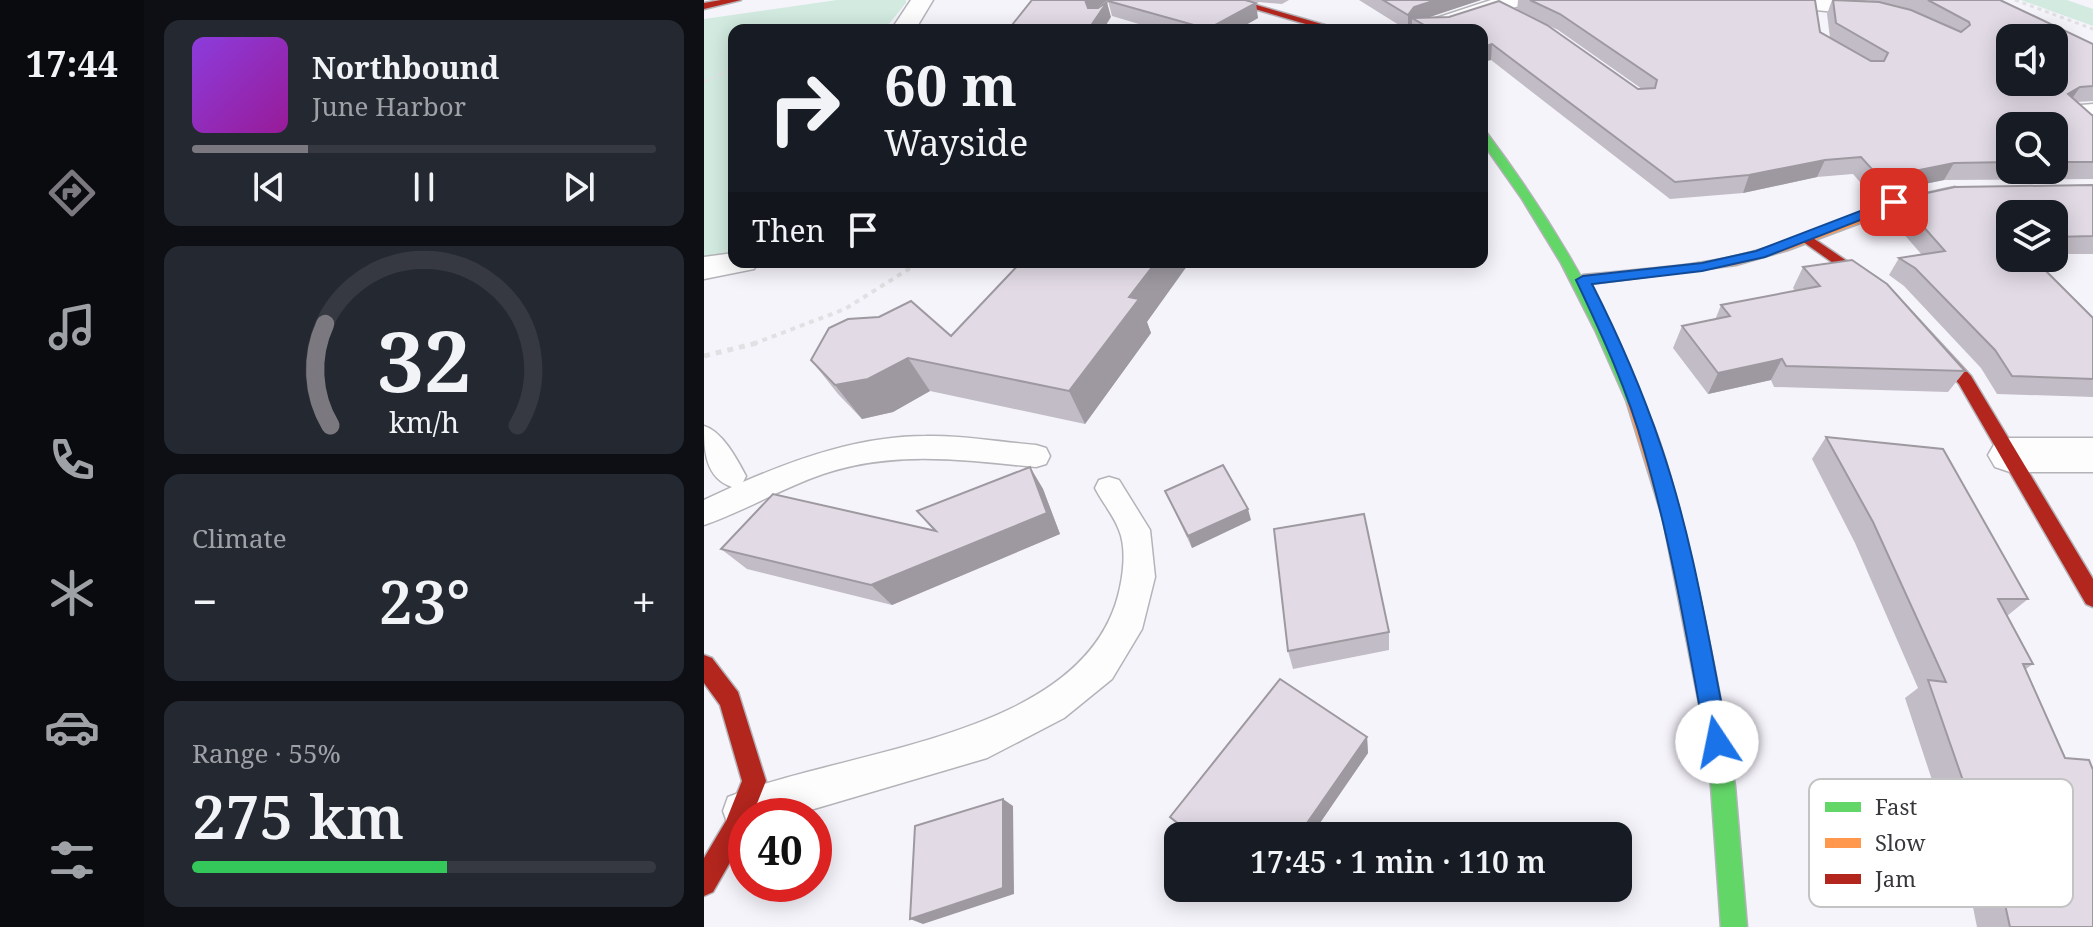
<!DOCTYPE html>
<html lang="en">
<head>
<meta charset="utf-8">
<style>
	body { margin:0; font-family:"Noto Serif",serif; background:#242831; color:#f1f3f6; height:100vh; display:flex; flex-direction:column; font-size:30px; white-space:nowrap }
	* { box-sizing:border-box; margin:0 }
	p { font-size:26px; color:#9ea1a6 }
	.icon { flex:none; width:44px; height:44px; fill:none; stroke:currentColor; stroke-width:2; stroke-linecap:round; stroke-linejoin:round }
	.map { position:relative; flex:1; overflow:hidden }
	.drawer { display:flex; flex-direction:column; gap:20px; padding:20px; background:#0d0f14; width:560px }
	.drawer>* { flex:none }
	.hud { position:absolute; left:24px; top:24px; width:760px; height:244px; border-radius:16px; box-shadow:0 4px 20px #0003; background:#171b24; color:#f1f3f6; overflow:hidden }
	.fabs { position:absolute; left:1292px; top:24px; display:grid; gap:16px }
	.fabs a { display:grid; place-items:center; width:72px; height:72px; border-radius:16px; background:#171b24; box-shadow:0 4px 20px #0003; font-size:40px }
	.speed { position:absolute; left:24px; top:798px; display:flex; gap:16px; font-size:40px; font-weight:700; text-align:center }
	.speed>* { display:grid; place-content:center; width:104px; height:104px; border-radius:50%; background:#171b24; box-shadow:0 4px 20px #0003; line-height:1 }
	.speed .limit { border:12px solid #d22; background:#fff; color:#111 }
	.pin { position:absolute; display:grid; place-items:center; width:68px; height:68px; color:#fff; margin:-34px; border-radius:16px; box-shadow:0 4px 12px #0006 }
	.me { position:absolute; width:88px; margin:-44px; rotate:349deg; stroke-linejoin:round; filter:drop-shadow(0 0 6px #0008) }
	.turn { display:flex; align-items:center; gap:28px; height:168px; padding:0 24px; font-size:36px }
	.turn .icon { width:104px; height:104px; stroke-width:2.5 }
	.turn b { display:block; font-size:56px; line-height:68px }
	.then { display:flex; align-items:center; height:76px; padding:0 24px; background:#0003; gap:16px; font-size:30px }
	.big { font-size:60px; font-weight:600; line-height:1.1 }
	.drawer .widget { flex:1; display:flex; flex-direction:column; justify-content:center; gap:12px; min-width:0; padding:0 28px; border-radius:16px; background:#242831 }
	.drawer .dial { align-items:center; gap:0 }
	.dial svg { height:208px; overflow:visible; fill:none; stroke:#363941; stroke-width:7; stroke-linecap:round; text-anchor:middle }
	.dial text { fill:#f1f3f6; stroke:none }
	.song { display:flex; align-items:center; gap:24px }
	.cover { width:96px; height:96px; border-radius:12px; background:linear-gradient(135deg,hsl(270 70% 55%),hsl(300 70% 35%)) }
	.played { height:8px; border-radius:4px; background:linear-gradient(90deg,#7b797f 25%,#363941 25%) }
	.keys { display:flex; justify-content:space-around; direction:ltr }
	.heat { display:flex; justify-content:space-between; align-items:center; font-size:44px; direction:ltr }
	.charge { height:12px; border-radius:6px; background:linear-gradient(90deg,#34c759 55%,#363941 0) }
	.trip { position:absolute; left:460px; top:822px; width:468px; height:80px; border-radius:16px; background:#171b24; box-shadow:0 4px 20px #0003; font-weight:600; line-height:80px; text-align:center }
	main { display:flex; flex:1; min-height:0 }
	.tabs { display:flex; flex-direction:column; width:144px; justify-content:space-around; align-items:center; background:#090b0e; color:#9ea1a6 }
	.tabs .icon { width:56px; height:56px }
	.tabs .selected { color:#7b797f }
	.tabs b { font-size:36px; color:#f1f3f6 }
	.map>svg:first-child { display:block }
</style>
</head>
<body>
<main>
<nav class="tabs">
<b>17:44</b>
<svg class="icon selected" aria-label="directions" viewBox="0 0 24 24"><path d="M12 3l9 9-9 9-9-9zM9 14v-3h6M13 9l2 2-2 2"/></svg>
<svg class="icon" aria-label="music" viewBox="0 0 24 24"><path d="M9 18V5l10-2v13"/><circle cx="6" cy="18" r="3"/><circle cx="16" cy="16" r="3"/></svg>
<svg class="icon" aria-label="phone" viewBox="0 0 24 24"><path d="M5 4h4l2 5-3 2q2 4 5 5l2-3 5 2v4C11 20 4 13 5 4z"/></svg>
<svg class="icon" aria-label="climate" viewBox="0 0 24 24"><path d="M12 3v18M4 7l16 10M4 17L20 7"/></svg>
<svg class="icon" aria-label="car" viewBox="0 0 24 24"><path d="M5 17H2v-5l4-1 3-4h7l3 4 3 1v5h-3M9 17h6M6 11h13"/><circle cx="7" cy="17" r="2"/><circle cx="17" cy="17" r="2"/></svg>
<svg class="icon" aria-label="filters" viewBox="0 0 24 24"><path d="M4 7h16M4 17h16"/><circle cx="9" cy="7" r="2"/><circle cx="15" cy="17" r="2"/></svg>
</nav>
<section class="drawer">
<div class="widget">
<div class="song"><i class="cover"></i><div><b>Northbound</b><p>June Harbor</p></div></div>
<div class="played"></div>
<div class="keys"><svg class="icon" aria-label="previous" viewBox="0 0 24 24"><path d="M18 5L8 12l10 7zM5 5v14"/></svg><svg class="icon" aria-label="pause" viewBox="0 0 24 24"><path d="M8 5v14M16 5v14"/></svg><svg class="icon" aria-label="next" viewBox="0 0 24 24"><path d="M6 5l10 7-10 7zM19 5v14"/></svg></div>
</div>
<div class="widget dial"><svg viewBox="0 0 100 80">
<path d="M14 69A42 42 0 1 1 86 69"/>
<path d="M14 69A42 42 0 0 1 12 30" stroke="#7b797f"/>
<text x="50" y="56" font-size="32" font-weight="700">32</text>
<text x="50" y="72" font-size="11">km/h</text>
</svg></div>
<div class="widget"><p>Climate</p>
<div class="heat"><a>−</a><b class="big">23°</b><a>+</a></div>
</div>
<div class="widget"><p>Range · 55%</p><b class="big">275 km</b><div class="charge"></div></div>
</section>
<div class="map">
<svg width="1389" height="927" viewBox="0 0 1389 927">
	<rect width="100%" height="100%" fill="#f6f4fb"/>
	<g fill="#d2eae0">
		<polygon points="133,0 202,0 202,3 180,30 30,30 30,256 0,260 0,19"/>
		<polygon points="1317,0 1363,0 1389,9 1389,26"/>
	</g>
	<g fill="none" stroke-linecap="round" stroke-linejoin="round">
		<g stroke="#b4b3b8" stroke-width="3">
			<g id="lane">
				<polygon points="1389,104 1389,114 1381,115 1389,121 1389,135 1383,134 1356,111 1365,106"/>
				<path d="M0,426c18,5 33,33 42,50l-3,6c58,-25 119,-46 183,-46 37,-1 73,6 110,9l10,3 4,8 -4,8 -10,3c-74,-7 -141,-17 -213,7 -41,14 -78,37 -119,51v-25l28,-13c-27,-9 -28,-37 -28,-61z"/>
				<path d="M405,477l10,3 31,50 5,47 -13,52 -30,50 -48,39 -77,40 -197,58h-44v13l-18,-4 -5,-14 5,-14c116,-48 352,-58 390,-201 5,-19 9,-47 1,-66 -5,-14 -17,-28 -24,-42l4,-8z"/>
			</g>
		</g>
		<g stroke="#b4b3b8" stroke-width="3">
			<g id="street">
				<polygon points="207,0 229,0 211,30 187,30"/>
				<polygon points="787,0 821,0 818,5 743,30 707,30 711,25"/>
				<polygon points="1069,0 1151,0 1171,3 1174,8 1171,13 1163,15 1080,7"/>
				<polygon points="30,253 30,262 55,262 50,269 0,279 0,257"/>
				<polygon points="1306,438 1389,438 1389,472 1306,472 1291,467 1284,455 1291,443"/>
			</g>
		</g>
		<g stroke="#b4b3b8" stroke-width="3">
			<g id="fast">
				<path d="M778,130l4,2c64,85 116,173 157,271l-2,4h-12l-34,-77 -34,-67 -39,-64 -40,-57z"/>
				<polygon points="1009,708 1017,711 1020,719 1031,786 1043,927 1017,927 1007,786 998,719 1001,711"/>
			</g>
		</g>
		<g stroke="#b4b3b8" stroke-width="3">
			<g id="slow">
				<path d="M1251,187l6,4 -1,3 -52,11 -120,45 -52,15 -153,20 -7,-5 7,-5c56,-6 114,-8 169,-23 69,-19 132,-52 203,-65z"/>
				<path d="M931,397c30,9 82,280 89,322l-3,8 -8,3 -8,-3 -3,-8 -39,-200 -36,-116z"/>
			</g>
		</g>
		<g stroke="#b4b3b8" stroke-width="3">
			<g id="jam">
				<polygon points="17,0 37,0 0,9 0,3"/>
				<polygon points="520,0 535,0 638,30 622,30"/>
				<polygon points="1103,234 1190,293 1267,376 1389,579 1389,607 1382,604 1255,384 1180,299 1098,241 1096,238"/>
				<polygon points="0,655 8,658 34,692 62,781 48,816 42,816 40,838 9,892 0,896 0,858 22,821 38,781 16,705 0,683"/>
			</g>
		</g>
		<g stroke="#e1e0e2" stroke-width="3" stroke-dasharray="4 4" stroke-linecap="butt">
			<polyline points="1311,0 1389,29"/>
			<polyline points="0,81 30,69"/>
		</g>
		<polyline stroke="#e1e0e2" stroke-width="4" stroke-dasharray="5 5" stroke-linecap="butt" points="49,344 141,309 216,262"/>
		<polyline stroke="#e1e0e2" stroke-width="5" stroke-dasharray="6 6" stroke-linecap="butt" points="0,356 57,342"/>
		<use href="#lane" fill="#fefdfe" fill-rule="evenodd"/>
		<use href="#street" fill="#fefdfe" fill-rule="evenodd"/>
		<use href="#fast" fill="#63d668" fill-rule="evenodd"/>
		<use href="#slow" fill="#ff974d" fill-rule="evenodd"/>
		<use href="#jam" fill="#b3261e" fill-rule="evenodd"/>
	</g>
	<g fill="#c2bcc6" fill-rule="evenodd">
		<polygon points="405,0 585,0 578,4 543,1 554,18 533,30 455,30 408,16 404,1"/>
		<path d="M655,0h122l-53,17h21l50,-16 48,24 91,64h4l-84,-59 -41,-20 1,-10h297l5,32 10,6 -3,-24 5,-14 39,1 -5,-1h134l93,44v57l-16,1 16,14v63l-149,1 -73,15 -18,-21 -36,3 -74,16 -73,6 -179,-139 -9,2v-32h-70v-5l-3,5h-2zM1306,38h44v44h-44zM1306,126h44v44h-44z"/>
		<polygon points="1389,185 1389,254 1350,254 1350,214 1306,214 1306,258 1389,318 1389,397 1293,394 1277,368 1200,286 1185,275 1195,258 1218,255 1185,217 1195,199"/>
		<polygon points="1099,267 1261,371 1244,392 1070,387 1067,380 1004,394 969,348 978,326 1011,320 1017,305 1091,291 1089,288"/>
		<polygon points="443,322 447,333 381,424 226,391 189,412 158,419 134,394 107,360 247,336"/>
		<polygon points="1122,437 1324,599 1303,616 1329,664 1322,669 1389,927 1273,927 1258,853 1252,853 1201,698 1214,688 1151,543 1108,459"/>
		<polygon points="326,467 339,489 356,534 188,605 43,569 17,549 230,531 213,511"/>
		<polygon points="461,491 547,520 488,548"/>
		<polygon points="685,632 685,650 589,669 584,651"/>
		<polygon points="663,737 664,753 607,836 485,836 477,830 466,817"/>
		<polygon points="550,888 571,888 564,899"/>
	</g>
	<g fill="#9e99a1">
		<polygon points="381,0 404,0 385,14"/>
		<polygon points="732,0 777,0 714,21 708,18 708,25 704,30 704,15 710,7"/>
		<polygon points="403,2 407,17 399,30 384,30"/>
		<polygon points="552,3 554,18 533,30 504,30"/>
		<polygon points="788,44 787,60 778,62 778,47"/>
		<polygon points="1376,87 1365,103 1364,94"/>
		<polygon points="1121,160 1113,177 1039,193 1045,175"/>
		<polygon points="1250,163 1240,180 1167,195 1176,178"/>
		<polygon points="452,262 486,262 443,322 447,333 381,424 365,391 425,297"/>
		<polygon points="204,358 226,391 189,412 158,419 131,385"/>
		<polygon points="1078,359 1067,380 1004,394 1014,373"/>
		<polygon points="326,467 339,489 356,534 188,605 167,585"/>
		<polygon points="544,509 547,520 488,548 484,536"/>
		<polygon points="663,737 664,753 607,836 594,836"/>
		<polygon points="299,799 309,806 310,894 219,924 206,919"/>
		<polygon points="558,888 571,888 564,899 557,889"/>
	</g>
	<g fill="#e2dbe6" stroke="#9e99a1" stroke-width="2" fill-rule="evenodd">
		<polygon points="328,0 381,0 384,8 394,8 403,2 384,30 304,30"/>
		<polygon points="405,0 541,0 552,3 504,29 404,1"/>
		<polygon points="679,0 732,0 710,7 704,15"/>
		<path d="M826,0h285l5,32 51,29h13l4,-8 -52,-30 -3,-23 46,2 32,8 50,22 9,-7 -1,-3 -41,-22h72l93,44v42l-13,1 -12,7 25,22v46h-39v-36h-44v36l-56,1 -74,15 -19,-21 -36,3 -76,15 -74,7 -183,-138 -10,3v-17h-49l-21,-12 37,-1 50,-16 48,24 91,64 17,-1 2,-8 -97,-66zM1306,38h44v44h-44z"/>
		<polygon points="1389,185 1389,236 1350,237 1350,214 1306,214 1306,258 1329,258 1389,318 1389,379 1308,376 1291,350 1211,268 1195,258 1241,251 1195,199 1251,187"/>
		<polygon points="1148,260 1183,284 1261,371 1082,366 1078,359 1014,373 978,326 1026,316 1017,305 1116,286 1099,267"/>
		<polygon points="317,262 452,262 425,297 435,299 365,391 204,358 164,379 131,385 107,360 125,328 144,319 175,317 207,301 247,336"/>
		<polygon points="1122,437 1239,449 1324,599 1294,599 1329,664 1319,664 1361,758 1385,760 1389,770 1389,927 1306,927 1287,841 1280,841 1224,680 1242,682 1169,522"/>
		<polygon points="519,465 544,509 484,536 461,491"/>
		<polygon points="326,467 343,513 167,585 17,549 69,494 232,531 213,511"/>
		<polygon points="660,514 685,632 584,651 570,529"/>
		<polygon points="576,679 663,737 594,836 490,836 466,817"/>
		<polygon points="299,799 299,888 206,919 211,826"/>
	</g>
	<path fill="#1a73e8" stroke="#114b97" stroke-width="2" d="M1190,198l7,4 -2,3 -134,52 -63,14 -110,13c27,53 50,106 69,162 33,96 48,197 68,296l-3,9 -9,3 -8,-3 -3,-9c-18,-98 -34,-196 -62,-292 -16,-59 -42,-115 -68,-170l7,-4 119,-13 54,-12z"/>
	<rect x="1105" y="779" width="264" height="128" rx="12" fill="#fff" stroke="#c4c3c4" stroke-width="2"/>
	<rect x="1121" y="802" width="36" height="10" fill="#63d668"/>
	<rect x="1121" y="838" width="36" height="10" fill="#ff974d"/>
	<rect x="1121" y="874" width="36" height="10" fill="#b3261e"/>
	<g font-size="22" fill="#39373c">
		<text x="1171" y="815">Fast</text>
		<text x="1171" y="851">Slow</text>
		<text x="1171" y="887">Jam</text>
	</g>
</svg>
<div class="fabs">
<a><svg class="icon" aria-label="sound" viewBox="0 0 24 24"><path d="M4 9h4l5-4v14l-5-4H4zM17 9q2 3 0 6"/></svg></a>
<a><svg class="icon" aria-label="search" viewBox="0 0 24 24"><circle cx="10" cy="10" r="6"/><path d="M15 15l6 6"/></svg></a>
<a><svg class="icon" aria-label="layers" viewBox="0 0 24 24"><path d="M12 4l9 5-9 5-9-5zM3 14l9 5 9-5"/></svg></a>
</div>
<div class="speed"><div class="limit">40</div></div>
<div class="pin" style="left:1190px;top:202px;background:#d93025"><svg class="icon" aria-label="arrive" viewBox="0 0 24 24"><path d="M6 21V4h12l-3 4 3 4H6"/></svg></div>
<svg class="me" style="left:1013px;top:742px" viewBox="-20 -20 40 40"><circle r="19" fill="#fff"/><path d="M0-13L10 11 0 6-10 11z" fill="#1a73e8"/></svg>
<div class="trip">17:45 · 1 min · 110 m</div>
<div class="hud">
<div class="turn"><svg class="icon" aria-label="right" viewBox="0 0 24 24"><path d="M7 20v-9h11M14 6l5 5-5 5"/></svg><div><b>60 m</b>Wayside</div></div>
<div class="then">Then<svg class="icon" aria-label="arrive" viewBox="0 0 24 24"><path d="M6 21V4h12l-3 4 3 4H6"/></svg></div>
</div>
</div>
</main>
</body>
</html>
